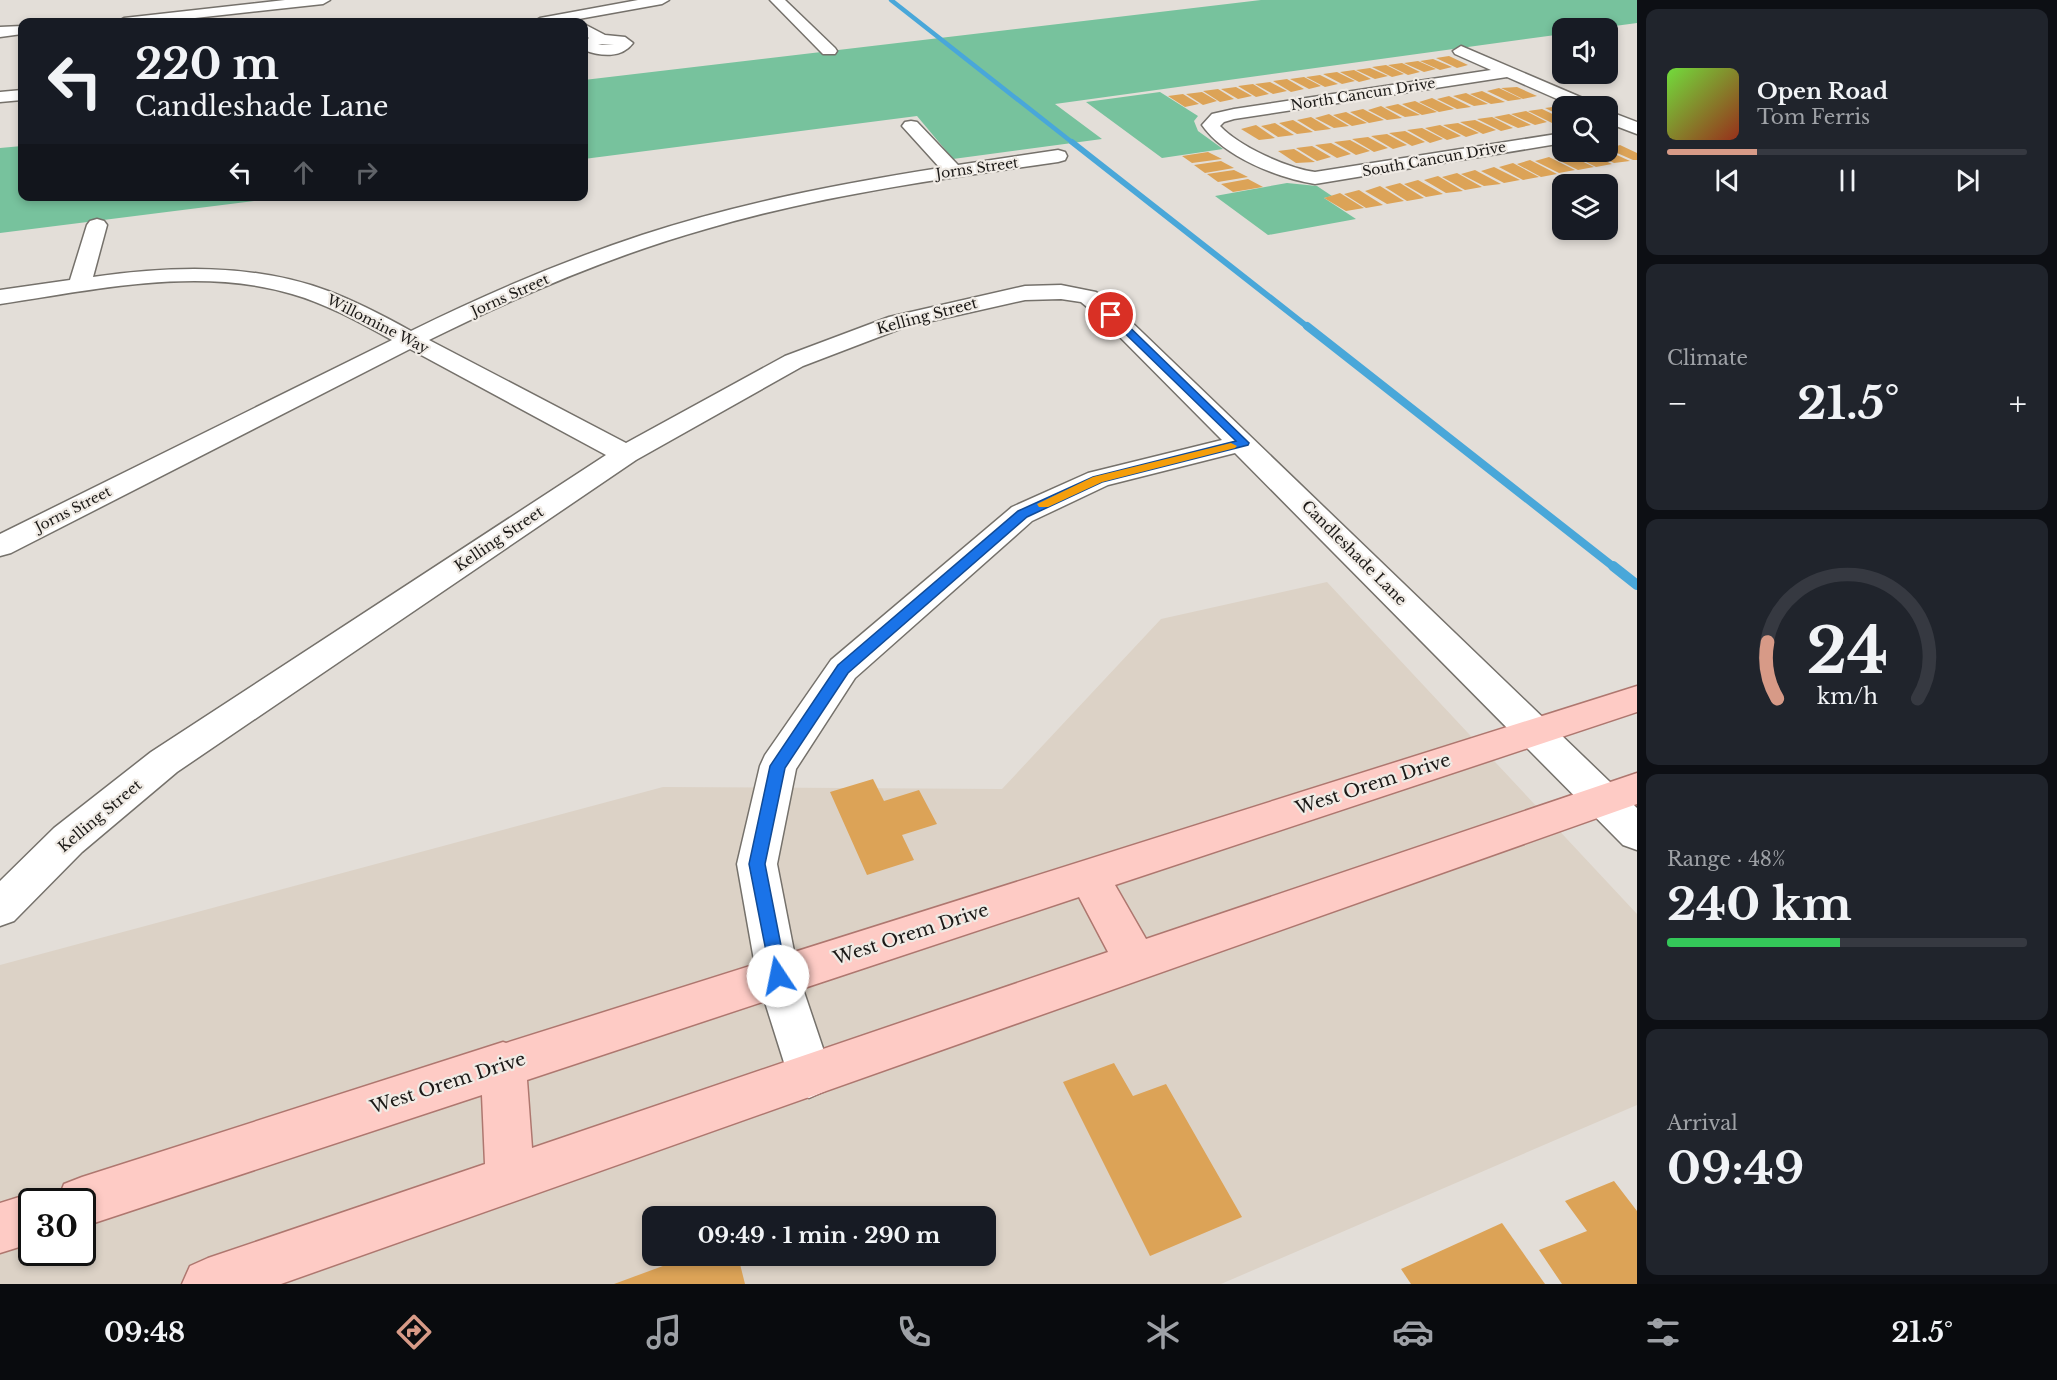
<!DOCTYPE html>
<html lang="en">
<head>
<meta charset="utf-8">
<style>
	body { margin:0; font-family:"Libre Baskerville",serif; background:#20242c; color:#f1f3f6; height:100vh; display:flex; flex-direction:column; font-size:22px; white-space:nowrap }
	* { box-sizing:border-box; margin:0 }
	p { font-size:20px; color:#9ea1a6 }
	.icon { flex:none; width:33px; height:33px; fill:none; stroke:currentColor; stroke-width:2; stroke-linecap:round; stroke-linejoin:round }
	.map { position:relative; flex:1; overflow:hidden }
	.drawer { display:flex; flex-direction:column; gap:9px; padding:9px; background:#0d0f14; width:420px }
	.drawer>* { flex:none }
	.guide { position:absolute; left:18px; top:18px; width:570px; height:183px; border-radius:12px; box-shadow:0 3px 9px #0003; background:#171b24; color:#f1f3f6; overflow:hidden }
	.tools { position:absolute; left:1552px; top:18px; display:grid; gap:12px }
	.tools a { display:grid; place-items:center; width:66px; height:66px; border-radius:12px; background:#171b24; box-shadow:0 3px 9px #0003; font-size:30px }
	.speed { position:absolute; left:18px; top:1188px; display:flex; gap:12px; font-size:30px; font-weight:700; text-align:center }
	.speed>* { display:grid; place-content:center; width:78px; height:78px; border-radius:50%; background:#171b24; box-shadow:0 3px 9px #0003; line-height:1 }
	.speed .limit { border:3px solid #111; border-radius:9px; background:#fff; color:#111 }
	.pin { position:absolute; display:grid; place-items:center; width:51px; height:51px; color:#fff; margin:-26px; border:3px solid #fff; border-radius:50%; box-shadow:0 2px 6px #0007 }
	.me { position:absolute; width:66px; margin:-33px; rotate:349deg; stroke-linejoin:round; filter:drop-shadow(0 0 4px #0008) }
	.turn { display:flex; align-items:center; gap:21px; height:126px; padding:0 18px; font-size:27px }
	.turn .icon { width:78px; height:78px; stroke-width:2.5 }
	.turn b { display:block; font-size:42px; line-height:51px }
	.lanes { display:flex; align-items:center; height:57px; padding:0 18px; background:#0003; justify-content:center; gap:30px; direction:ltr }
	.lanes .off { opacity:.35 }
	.big { font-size:45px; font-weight:700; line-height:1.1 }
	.drawer .tile { flex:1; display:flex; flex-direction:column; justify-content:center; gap:9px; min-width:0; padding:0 21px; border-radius:12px; background:#20242c }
	.drawer .dial { align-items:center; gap:0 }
	.dial svg { height:156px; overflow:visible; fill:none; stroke:#363941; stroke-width:7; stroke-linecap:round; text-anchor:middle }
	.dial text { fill:#f1f3f6; stroke:none }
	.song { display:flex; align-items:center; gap:18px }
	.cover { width:72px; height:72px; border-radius:9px; background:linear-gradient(135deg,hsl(100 70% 55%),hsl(10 70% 35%)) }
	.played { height:6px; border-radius:3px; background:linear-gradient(90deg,#d79a87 25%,#363941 25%) }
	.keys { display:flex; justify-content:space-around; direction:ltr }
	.heat { display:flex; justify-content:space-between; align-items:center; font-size:33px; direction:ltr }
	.charge { height:9px; border-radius:4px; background:linear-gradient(90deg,#34c759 48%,#363941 0) }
	.trip { position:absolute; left:642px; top:1206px; width:354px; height:60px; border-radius:12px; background:#171b24; box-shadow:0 3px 9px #0003; font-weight:700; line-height:60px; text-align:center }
	.dock { display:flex; height:96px; justify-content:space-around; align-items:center; background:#090b0e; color:#9ea1a6 }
	.dock .icon { width:42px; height:42px }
	.dock .active { color:#d79a87 }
	.dock b { font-size:27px; color:#f1f3f6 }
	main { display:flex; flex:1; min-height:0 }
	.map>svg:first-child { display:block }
</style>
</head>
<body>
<main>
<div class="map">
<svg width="1637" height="1284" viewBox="0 0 1637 1284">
	<rect width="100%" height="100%" fill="#e3ded8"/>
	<path fill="#dcd2c6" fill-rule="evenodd" d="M1327,582l310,332v191l-416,179h-1221v-319l663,-178 339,2 159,-170zM32,1202h50v50h-50zM652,1216h334v40h-334z"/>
	<g fill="#77c29d">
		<polygon points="1261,0 1637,0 1637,23 1600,28 1563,28 1563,34 1055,104 1102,139 953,159 917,116 584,159 584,80"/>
		<polygon points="1160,92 1198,116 1194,121 1198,131 1223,149 1162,158 1086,102"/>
		<polygon points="22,146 22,196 285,197 0,233 0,148"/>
		<polygon points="1287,183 1317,186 1332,196 1324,198 1356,219 1268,235 1215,196"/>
	</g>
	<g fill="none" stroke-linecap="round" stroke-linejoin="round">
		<polyline stroke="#49a7d9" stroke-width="4.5" points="891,0 1073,143"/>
		<polyline stroke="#49a7d9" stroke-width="6" points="1072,142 1309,328"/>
		<polyline stroke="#49a7d9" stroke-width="8" points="1307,326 1615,568"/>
		<polyline stroke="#49a7d9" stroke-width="10" points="1613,566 1637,585"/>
	</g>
	<g fill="#dca357">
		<polygon points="1449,56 1468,65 1457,68 1436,58"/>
		<polygon points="1433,59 1452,67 1440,70 1420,61"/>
		<polygon points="1418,61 1436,69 1424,72 1404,63"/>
		<polygon points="1402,63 1420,72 1408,75 1388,65"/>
		<polygon points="1386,65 1404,74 1392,77 1372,67"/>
		<polygon points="1370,68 1388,76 1375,79 1356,70"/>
		<polygon points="1354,70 1371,79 1359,82 1340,72"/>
		<polygon points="1337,72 1355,81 1342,84 1323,74"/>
		<polygon points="1320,75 1338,84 1325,87 1306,77"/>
		<polygon points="1304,77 1321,86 1309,89 1290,79"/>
		<polygon points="1287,79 1304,89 1291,92 1273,81"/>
		<polygon points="1270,82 1287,91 1273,94 1255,84"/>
		<polygon points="1253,84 1269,94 1256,97 1238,86"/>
		<polygon points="1236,87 1252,96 1238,99 1221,89"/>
		<polygon points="1517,87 1537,96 1523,99 1501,88"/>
		<polygon points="1499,88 1522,99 1508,101 1487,91"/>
		<polygon points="1218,89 1234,99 1220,102 1203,91"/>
		<polygon points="1482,91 1505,102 1491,104 1470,94"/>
		<polygon points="1202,92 1217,101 1203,105 1186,94"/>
		<polygon points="1466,93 1488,104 1474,106 1453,96"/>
		<polygon points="1183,94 1199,104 1185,107 1168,96"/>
		<polygon points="1449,96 1471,107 1457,109 1437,99"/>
		<polygon points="1432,98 1454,109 1439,112 1419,102"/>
		<polygon points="1415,101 1437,112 1422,115 1402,104"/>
		<polygon points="1398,104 1420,115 1405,117 1385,107"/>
		<polygon points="1381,106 1402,118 1387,120 1368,110"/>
		<polygon points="1560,106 1563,108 1563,117 1545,108"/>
		<polygon points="1363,109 1384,120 1369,123 1350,112"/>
		<polygon points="1542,109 1563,119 1552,123 1528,111"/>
		<polygon points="1526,111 1547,122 1535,125 1511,114"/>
		<polygon points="1346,112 1367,123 1352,126 1333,115"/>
		<polygon points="1329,114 1349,126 1334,128 1315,118"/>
		<polygon points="1509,114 1531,125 1518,128 1494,117"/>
		<polygon points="1311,117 1331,129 1315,131 1297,120"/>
		<polygon points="1492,117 1513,128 1501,131 1477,119"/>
		<polygon points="1293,120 1313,132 1297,134 1279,123"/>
		<polygon points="1475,120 1496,130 1483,134 1460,122"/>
		<polygon points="1275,123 1294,135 1278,137 1261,126"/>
		<polygon points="1458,123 1479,133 1466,137 1443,125"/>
		<polygon points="1256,125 1275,138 1259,140 1241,129"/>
		<polygon points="1440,125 1461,136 1447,140 1425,128"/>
		<polygon points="1422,128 1443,139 1430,143 1407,130"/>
		<polygon points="1405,131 1425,142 1412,146 1389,133"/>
		<polygon points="1387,134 1407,145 1393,149 1371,136"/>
		<polygon points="1368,137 1388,148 1374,152 1352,139"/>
		<polygon points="1350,140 1370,151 1356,155 1334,142"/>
		<polygon points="1331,143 1351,154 1337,158 1315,145"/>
		<polygon points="1620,145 1637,153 1637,160 1633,160 1608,149"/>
		<polygon points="1312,146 1331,157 1317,161 1296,148"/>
		<polygon points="1294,149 1315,162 1296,163 1278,151"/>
		<polygon points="1608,151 1630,161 1614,163 1590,152"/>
		<polygon points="1208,152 1222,159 1192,163 1182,156"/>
		<polygon points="1576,152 1586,152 1612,164 1596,167 1572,155 1578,153"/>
		<polygon points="1567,154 1594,167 1578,170 1554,158"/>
		<polygon points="1549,157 1575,170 1559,173 1535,161"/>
		<polygon points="1530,160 1557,174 1541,177 1517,164"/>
		<polygon points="1221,161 1234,168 1205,173 1194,165"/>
		<polygon points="1513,163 1539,177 1523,180 1499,167"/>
		<polygon points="1494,167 1520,180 1504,183 1481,171"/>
		<polygon points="1234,170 1248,177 1218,182 1207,174"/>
		<polygon points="1475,170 1501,184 1484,186 1461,174"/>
		<polygon points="1457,173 1482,187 1465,190 1442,177"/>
		<polygon points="1438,176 1463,191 1446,193 1424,180"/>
		<polygon points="1248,179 1263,187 1233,192 1221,184"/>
		<polygon points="1418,180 1443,194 1426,197 1404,184"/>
		<polygon points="1400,183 1424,198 1407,201 1385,187"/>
		<polygon points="1380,186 1404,201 1387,204 1365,191"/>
		<polygon points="1359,190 1383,205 1366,208 1344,194"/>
		<polygon points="1340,193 1364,208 1346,211 1324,198"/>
		<polygon points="873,779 884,801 919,790 937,824 902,835 914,860 867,875 830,792"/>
		<polygon points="1114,1063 1133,1096 1166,1084 1242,1217 1150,1256 1063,1082"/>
		<polygon points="1614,1181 1637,1211 1637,1284 1562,1284 1539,1250 1587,1231 1565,1201"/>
		<polygon points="1502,1223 1545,1284 1411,1284 1401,1269"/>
		<polygon points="690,1256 738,1256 745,1284 614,1284"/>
	</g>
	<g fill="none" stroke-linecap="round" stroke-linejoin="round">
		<g stroke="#75716b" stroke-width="3">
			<g id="minor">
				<polygon points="285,0 330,0 323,4 159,22 117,22 124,18"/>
				<polygon points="638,0 669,0 662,4 562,22 533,22 540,18"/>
				<polygon points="770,0 785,0 835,48 837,51 835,54 823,54"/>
				<path d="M584,24l21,11 20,2 8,6c-12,16 -33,13 -49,7v-8l5,-4 -5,-4zM602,44h12l-16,1z"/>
				<polygon points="22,26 22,34 0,37 0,27"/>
				<path d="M1461,46l131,56 3,4h-22l-66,-29 -273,42 -10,3 -4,4c20,21 67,42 95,46l248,-39v10l-248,41c-37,-6 -91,-27 -113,-59l10,-11 22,-5 257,-39 -36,-16 -2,-3z"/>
				<polygon points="22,90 22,100 0,102 0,92"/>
				<polygon points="1608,111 1637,122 1637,134 1608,123"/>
				<path d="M911,121l6,1 41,43 100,-15 7,2 2,4 -2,4 -7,2c-118,17 -237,33 -352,67 -96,27 -188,67 -277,111l197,103 159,-87 104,-39 136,-31 36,-1 35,7 23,18 518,498v42l-14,-5 -388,-392 -127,32 -76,36 -177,157 -59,91 -19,95 22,113 33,98 -7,16 -16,7 -16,-7 -36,-114 -20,-113 23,-98 5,-11 66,-95 181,-153 76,-34 134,-33 -119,-120 -22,-18 -20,-3 -36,1 -120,27 -102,39 -167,94 -459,312 -95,80 -68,69 -14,5v-45l54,-53 97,-76 455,-297 -196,-106 -399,204 -11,3v-22l392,-194c-33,-18 -65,-36 -100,-46 -94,-28 -198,-4 -292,10v-14l70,-10 17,-55 3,-4 7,-2 7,2 3,4 -14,52c78,-11 160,-14 235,14 29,11 56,25 83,40 75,-37 152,-70 231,-96 97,-32 197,-51 298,-67l-38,-42 3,-4z"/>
			</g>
		</g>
		<g stroke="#ae776f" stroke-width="3">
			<g id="major">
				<path d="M1637,686v26l-522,173 31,54 491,-166v31l-1356,480h-99l8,-18 18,-8 277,-94 -3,-69 -400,132v-25h-25l7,-18 18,-7 421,-135 3,1zM1079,897l29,55 -576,196 -5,-68z"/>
				<polygon points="32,1193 50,1202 32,1202 32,1243 0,1253 0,1203"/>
			</g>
		</g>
		<use href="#minor" fill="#fff" fill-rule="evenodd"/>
		<use href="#major" fill="#fecbc5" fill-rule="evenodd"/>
	</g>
	<polygon fill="#1a73e8" stroke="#114b97" stroke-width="1.5" points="1108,313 1115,313 1249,443 1248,445 1102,482 1027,517 848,673 785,768 765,864 787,976 784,982 778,985 772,982 749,864 770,766 838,665 1018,511 1093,477 1236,441 1108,317"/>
	<polygon fill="#f59e0b" points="1231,443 1237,446 1235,448 1102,482 1048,507 1039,507 1037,504 1093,477"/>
	<g text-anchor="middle" stroke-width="4.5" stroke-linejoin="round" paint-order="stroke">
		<g font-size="14" fill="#1b1917" stroke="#f0ebe5">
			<text transform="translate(1363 94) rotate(-9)" y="5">North Cancun Drive</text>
			<text transform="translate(1434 159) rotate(-10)" y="5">South Cancun Drive</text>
			<text transform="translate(977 168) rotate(-8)" y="5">Jorns Street</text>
			<text transform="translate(510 295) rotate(-24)" y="5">Jorns Street</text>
			<text transform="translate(378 324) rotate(27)" y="5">Willomine Way</text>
			<text transform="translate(73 509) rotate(-27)" y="5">Jorns Street</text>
		</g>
		<g font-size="15" fill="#1b1917" stroke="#f0ebe5">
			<text transform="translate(927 316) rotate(-15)" y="5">Kelling Street</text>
			<text transform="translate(499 539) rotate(-34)" y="5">Kelling Street</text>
			<text transform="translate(1354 553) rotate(45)" y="5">Candleshade Lane</text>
			<text transform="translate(100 816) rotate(-40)" y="5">Kelling Street</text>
		</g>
		<g font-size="18" fill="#1b1917" stroke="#f0ebe5">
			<text transform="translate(1373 784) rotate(-18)" y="6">West Orem Drive</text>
			<text transform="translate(911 934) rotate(-18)" y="6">West Orem Drive</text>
			<text transform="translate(448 1083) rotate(-18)" y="6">West Orem Drive</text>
		</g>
	</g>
</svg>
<div class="tools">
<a><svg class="icon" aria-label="sound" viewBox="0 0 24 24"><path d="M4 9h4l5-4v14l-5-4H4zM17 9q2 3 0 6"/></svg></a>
<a><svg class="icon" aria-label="search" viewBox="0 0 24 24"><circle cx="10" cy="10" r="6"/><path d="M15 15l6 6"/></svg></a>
<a><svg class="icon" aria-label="layers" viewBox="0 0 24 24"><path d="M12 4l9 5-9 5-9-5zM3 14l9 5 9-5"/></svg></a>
</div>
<div class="speed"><div class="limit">30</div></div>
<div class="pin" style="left:1111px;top:315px;background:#d93025"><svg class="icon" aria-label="arrive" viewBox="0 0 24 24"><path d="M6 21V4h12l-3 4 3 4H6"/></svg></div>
<svg class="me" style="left:778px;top:976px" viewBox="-20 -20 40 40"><circle r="19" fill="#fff"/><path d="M0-13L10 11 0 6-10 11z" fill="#1a73e8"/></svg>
<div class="trip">09:49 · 1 min · 290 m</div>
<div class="guide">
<div class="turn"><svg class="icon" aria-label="left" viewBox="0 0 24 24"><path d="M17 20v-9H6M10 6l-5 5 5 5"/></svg><div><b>220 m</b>Candleshade Lane</div></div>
<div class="lanes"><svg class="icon" aria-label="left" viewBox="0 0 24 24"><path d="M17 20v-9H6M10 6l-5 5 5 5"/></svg><svg class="icon off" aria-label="ahead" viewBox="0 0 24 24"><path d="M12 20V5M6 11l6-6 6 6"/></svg><svg class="icon off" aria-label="right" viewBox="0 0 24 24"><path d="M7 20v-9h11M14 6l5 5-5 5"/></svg></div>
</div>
</div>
<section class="drawer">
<div class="tile">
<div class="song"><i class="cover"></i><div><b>Open Road</b><p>Tom Ferris</p></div></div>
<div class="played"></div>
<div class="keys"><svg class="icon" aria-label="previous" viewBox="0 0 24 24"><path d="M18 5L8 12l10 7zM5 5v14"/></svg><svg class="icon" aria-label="pause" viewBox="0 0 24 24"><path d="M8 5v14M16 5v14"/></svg><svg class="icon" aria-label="next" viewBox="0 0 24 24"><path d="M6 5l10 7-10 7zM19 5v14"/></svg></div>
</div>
<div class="tile"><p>Climate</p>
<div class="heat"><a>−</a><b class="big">21.5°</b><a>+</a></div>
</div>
<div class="tile dial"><svg viewBox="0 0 100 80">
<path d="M14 69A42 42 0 1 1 86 69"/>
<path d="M14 69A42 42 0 0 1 9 40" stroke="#d79a87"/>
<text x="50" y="56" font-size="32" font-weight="700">24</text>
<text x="50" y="72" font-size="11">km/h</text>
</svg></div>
<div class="tile"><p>Range · 48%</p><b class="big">240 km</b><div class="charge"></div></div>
<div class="tile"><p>Arrival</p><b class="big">09:49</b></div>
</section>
</main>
<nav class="dock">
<b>09:48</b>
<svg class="icon active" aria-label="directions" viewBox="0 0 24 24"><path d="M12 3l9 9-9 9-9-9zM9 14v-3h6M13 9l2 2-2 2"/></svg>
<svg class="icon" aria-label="music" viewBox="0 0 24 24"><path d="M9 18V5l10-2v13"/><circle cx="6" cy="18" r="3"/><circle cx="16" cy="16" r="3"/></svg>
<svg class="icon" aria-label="phone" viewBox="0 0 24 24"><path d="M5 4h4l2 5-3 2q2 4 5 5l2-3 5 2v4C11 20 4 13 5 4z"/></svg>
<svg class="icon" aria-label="climate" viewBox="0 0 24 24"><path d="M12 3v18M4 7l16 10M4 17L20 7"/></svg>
<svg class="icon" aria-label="car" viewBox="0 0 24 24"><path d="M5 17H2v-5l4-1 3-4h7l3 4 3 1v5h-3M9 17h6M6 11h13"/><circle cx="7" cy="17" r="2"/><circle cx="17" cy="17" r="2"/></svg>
<svg class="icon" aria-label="filters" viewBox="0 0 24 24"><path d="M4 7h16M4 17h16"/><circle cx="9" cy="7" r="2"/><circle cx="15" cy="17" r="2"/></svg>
<b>21.5°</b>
</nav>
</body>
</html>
